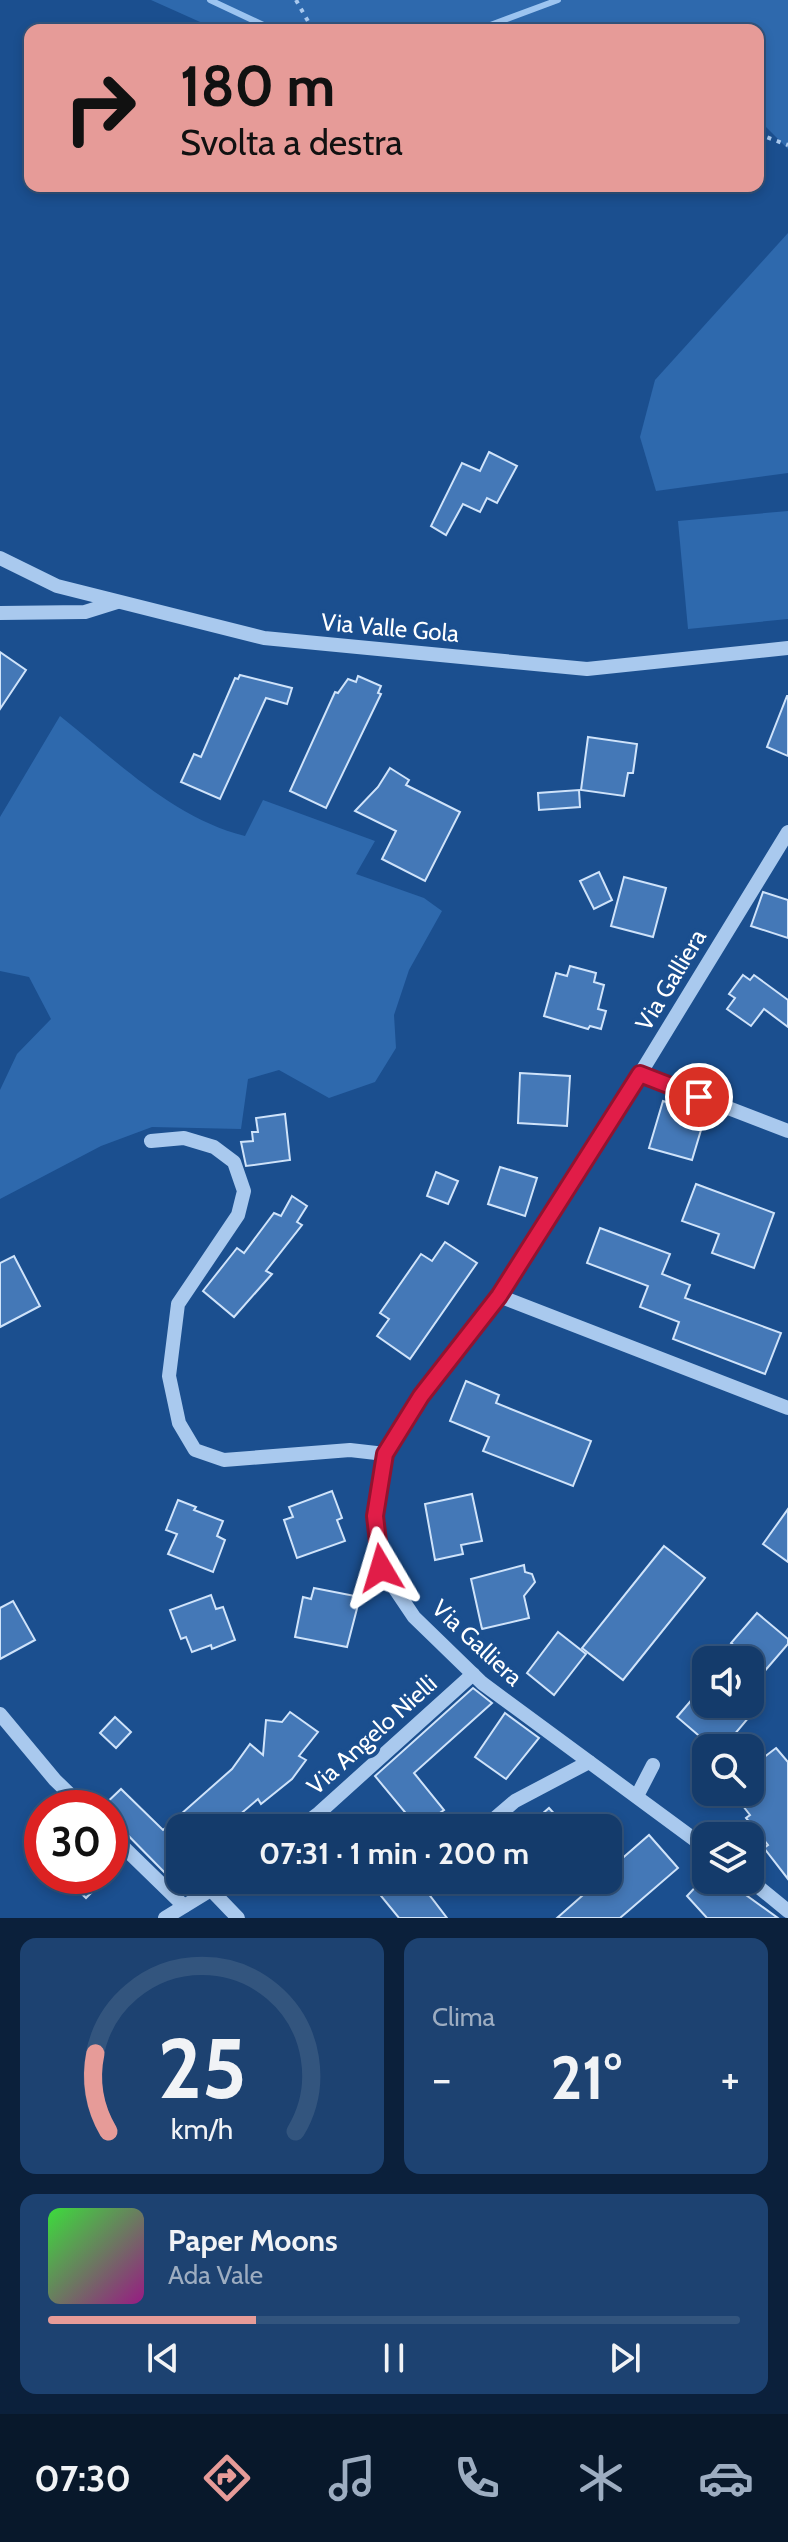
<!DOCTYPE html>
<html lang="it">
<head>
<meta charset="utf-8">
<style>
	body { margin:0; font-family:Cabin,sans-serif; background:#1d4271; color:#f1f3f6; height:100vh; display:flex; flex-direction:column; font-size:30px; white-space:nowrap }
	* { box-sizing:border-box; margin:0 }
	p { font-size:26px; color:#9dadc1 }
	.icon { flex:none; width:44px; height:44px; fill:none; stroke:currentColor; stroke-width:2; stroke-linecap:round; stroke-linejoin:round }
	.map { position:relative; height:1918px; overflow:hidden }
	.details { display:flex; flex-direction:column; gap:20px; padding:20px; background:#0b203b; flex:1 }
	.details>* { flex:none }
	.guide { position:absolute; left:24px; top:24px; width:740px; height:168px; border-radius:16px; box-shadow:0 4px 12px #0003,0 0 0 2px #33557e; background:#e69b98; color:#111; overflow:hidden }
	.fabs { position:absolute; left:692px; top:1646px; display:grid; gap:16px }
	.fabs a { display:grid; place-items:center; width:72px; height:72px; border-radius:16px; background:#143b6b; box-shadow:0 4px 12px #0003,0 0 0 2px #33557e; font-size:40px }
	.speed { position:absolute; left:24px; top:1790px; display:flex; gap:16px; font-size:40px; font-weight:700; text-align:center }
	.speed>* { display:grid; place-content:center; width:104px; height:104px; border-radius:50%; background:#143b6b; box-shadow:0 4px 12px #0003,0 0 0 2px #33557e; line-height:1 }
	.speed .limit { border:12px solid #d22; background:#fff; color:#111 }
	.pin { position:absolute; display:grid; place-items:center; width:68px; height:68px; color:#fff; margin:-34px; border:4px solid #fff; border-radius:50%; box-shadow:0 2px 8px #0007 }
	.me { position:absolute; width:88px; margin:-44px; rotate:353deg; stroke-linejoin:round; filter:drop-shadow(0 0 6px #0008) }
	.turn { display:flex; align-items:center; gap:28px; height:168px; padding:0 24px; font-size:36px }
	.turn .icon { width:104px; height:104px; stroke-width:2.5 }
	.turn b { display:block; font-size:56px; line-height:68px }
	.big { font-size:60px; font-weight:800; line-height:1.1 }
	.details .card { flex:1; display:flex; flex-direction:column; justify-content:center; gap:12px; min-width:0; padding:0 28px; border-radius:16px; background:#1d4271 }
	.details .dial { align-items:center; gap:0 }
	.dial svg { height:208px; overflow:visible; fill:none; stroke:#33557e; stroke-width:7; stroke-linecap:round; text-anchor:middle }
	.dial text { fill:#f1f3f6; stroke:none }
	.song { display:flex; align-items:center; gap:24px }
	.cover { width:96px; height:96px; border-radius:12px; background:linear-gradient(135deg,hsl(120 70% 55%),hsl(310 70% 35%)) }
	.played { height:8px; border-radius:4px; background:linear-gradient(90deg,#e69b98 30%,#33557e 30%) }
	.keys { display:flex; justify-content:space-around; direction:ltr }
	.heat { display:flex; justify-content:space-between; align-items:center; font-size:44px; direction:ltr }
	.details .tiles { flex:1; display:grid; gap:20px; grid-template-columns:1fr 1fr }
	.card:last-child { grid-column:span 2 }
	.trip { position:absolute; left:166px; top:1814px; width:456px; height:80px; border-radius:16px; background:#143b6b; box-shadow:0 4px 12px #0003,0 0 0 2px #33557e; font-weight:800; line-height:80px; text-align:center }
	.menu { display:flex; height:128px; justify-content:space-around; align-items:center; background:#08182b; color:#9dadc1 }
	.menu .icon { width:56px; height:56px }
	.menu .current { color:#e69b98 }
	.menu b { font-size:36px; color:#f1f3f6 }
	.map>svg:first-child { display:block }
</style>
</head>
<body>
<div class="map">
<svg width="788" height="1918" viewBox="0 0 788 1918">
	<rect width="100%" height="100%" fill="#1b4f8f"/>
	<g fill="#2e69ad">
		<polygon points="151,0 788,0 788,149 758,119 758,30 218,30"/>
		<polygon points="788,233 788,473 656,491 640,437 655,380"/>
		<polygon points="788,511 788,619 688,629 678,521"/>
		<path d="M60,716c57,45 113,102 185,120l18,-36 112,41 -19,33 68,24 18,13 -33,59 -15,45 2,33 -21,34 -46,16 -50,-28 -31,9 -7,50 -89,-2 -51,19 -101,53v-109l17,-36 34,-35 -22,-42 -29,-6v-154z"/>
	</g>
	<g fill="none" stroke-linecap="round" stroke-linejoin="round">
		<g stroke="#9cc4f0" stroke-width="6">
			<polyline points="210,0 274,30"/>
			<polyline points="477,30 558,0"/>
		</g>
	</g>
	<g fill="#4478b7" stroke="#cfe3fa" stroke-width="2">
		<polygon points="489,452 517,466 497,503 487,498 480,512 463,504 446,535 431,526 462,463 480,471"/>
		<polygon points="0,652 26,670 0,709"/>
		<polygon points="240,675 292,688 287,704 266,698 220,799 181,782 194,754 201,757 235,678 238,679"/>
		<polygon points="358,676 381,686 378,693 381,694 326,808 290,791 335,692 338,693 348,679 356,682"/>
		<polygon points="787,696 788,696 788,756 767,747"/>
		<polygon points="588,737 637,744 633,773 628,773 624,796 581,790"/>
		<polygon points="390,768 409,780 406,785 460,812 425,881 382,859 396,831 355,811 378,787"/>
		<polygon points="579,790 580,807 539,810 538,793"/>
		<polygon points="599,872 612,900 594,909 580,881"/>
		<polygon points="624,877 666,888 653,937 611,926"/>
		<polygon points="763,892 788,900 788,938 751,926"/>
		<polygon points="570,966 596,973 594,982 604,985 598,1009 606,1011 601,1029 590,1026 588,1029 544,1016 556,973 567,976"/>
		<polygon points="743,975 750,980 754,975 788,1000 788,1027 764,1009 751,1026 727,1009 735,998 729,994"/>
		<polygon points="520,1073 570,1076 567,1126 518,1123"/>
		<polygon points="681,1100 707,1110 692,1160 649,1148 663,1101 679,1106"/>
		<polygon points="285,1114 290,1160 246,1166 241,1142 253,1141 252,1132 258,1132 256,1118"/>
		<polygon points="500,1167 537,1178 525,1216 488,1204"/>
		<polygon points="436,1172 458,1181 448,1204 427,1196"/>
		<polygon points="696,1184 774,1213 754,1268 712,1253 719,1234 682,1221"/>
		<polygon points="292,1196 307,1206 297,1222 302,1225 266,1271 272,1274 234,1317 203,1291 237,1248 244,1253 274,1213 281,1216"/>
		<polygon points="600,1228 670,1254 662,1274 690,1285 685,1298 781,1333 765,1374 673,1339 679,1322 640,1307 648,1286 587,1263"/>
		<polygon points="445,1242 477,1263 410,1359 377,1336 389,1319 380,1313 421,1254 432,1261"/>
		<polygon points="14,1256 40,1306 0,1327 0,1263"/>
		<polygon points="466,1381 499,1395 496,1403 591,1441 573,1486 483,1451 489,1437 450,1421"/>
		<polygon points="332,1491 342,1518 337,1520 345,1541 297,1558 284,1520 293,1517 289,1507"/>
		<polygon points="472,1494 482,1541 461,1545 463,1554 435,1560 425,1504"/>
		<polygon points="178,1500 196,1507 194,1510 223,1521 217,1536 225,1540 213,1572 168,1554 177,1534 166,1530"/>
		<polygon points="788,1509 788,1562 763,1544"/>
		<polygon points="664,1546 705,1578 623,1680 582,1648"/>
		<polygon points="524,1565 525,1572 532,1574 535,1582 524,1596 529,1618 482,1629 471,1579"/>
		<polygon points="314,1588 360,1597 347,1647 295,1637 303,1597 311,1599"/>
		<polygon points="211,1595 216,1609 223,1607 235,1640 212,1649 211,1645 192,1652 186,1637 181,1639 170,1610"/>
		<polygon points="13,1601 35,1640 0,1659 0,1608"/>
		<polygon points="757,1613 788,1639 788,1644 750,1688 750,1660 725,1660 736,1647 731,1643"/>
		<polygon points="558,1632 586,1654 554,1695 527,1673"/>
		<polygon points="706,1683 706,1704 735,1704 750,1716 723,1748 719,1748 706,1737 704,1740 677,1717"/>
		<polygon points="473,1688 492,1703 414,1773 444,1810 418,1828 375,1776"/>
		<polygon points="290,1712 318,1732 299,1756 306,1760 292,1779 261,1804 258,1799 224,1828 180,1828 180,1868 170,1878 110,1817 110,1808 101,1808 121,1789 163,1830 232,1769 250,1744 263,1755 266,1720 282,1722"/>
		<polygon points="505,1713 539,1738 506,1779 475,1757"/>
		<polygon points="115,1717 131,1732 116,1748 100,1733"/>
		<polygon points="776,1748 788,1762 788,1879 764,1848 768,1845 746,1818 750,1815 732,1792 750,1792 750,1774 757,1769 754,1765"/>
		<polygon points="549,1808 567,1828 526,1828"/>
		<polygon points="649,1835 678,1868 620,1918 557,1918 600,1880 608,1880 610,1869"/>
		<polygon points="63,1876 108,1876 86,1898"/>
		<polygon points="401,1880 418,1880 447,1918 399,1918 381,1896"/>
		<polygon points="702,1880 725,1880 778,1918 707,1918 687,1896"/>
	</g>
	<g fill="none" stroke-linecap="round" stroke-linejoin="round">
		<g stroke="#a9c9ee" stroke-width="4" stroke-dasharray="4 6" stroke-linecap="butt">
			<polyline points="296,0 313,30"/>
			<polyline points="758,134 788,145"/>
		</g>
		<g stroke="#a9c9ee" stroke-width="14">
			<polyline points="0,558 57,586 264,638 587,669 788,648"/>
			<polyline points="0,613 85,612 117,602"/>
			<polyline points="640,1074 788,1131"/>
			<polyline points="151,1141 184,1138 214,1147 234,1162 244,1191 238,1215 178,1304 169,1376 179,1423 195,1450 224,1460 350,1450 385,1454"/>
			<polyline points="499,1296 788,1408"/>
			<polyline points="0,1714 55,1780 84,1808"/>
			<polyline points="637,1796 653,1765"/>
			<polyline points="299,1828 319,1813 473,1674"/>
			<polyline points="496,1828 495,1818 515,1801 589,1762"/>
			<polyline points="110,1834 184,1906"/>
			<polyline points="706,1848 482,1683 414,1617 381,1568 375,1516 385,1454 421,1396 499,1296 640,1074 788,832"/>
			<polyline points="516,1880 517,1881"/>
			<polyline points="750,1880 788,1911"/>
			<polyline points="211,1890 238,1918"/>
			<polyline points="165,1918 227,1880"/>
		</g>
	</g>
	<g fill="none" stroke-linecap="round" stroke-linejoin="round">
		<g stroke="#92132f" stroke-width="20">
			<polyline id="route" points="381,1568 375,1516 385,1454 421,1396 499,1296 640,1074 699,1097"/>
		</g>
		<use href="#route" stroke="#e11d48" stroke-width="14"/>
	</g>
	<g text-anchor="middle" stroke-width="8" stroke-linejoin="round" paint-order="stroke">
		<g font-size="24" fill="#fff" stroke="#1b4f8f">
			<text transform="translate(390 628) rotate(5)" y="8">Via Valle Gola</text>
			<text transform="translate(671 980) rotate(-59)" y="8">Via Galliera</text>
			<text transform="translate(477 1643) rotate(43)" y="8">Via Galliera</text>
			<text transform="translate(372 1735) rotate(-42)" y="8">Via Angelo Nielli</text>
		</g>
	</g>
</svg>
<div class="fabs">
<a><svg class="icon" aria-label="sound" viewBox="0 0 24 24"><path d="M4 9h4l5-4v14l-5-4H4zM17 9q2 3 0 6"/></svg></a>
<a><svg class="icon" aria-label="search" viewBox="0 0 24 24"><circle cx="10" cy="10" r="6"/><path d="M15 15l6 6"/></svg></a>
<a><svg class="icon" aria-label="layers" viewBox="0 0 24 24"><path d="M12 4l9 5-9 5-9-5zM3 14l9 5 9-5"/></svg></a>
</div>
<div class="speed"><div class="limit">30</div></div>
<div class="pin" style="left:699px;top:1097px;background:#d93025"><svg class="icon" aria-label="arrive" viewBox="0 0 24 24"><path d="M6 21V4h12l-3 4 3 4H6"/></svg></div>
<svg class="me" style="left:381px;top:1568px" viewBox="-20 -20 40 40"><path d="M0-17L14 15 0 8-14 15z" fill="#e11d48" stroke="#fff" stroke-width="4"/></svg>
<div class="trip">07:31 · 1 min · 200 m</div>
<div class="guide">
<div class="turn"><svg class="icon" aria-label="right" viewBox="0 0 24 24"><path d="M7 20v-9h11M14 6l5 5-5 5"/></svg><div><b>180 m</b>Svolta a destra</div></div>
</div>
</div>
<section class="details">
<div class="tiles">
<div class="card dial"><svg viewBox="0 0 100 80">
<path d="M14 69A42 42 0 1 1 86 69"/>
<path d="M14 69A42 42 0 0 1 9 39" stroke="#e69b98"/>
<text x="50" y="56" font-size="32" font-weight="700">25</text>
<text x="50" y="72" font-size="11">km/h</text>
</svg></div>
<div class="card"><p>Clima</p>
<div class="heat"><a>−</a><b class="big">21°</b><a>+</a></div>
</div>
<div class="card">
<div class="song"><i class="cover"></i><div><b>Paper Moons</b><p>Ada Vale</p></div></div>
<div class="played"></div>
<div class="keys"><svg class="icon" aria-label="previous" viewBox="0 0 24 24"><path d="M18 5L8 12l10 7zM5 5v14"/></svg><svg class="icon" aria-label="pause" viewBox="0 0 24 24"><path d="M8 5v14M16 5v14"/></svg><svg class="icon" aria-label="next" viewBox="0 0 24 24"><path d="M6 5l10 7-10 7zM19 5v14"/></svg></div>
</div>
</div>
</section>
<nav class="menu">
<b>07:30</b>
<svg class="icon current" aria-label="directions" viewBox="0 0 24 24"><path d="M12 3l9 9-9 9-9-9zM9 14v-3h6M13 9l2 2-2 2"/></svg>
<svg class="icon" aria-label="music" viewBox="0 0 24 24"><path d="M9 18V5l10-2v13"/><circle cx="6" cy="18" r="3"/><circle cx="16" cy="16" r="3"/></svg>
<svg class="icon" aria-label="phone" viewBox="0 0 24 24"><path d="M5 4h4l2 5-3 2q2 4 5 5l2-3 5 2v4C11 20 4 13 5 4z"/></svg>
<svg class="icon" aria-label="climate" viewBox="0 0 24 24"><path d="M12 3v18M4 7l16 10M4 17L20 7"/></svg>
<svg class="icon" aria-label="car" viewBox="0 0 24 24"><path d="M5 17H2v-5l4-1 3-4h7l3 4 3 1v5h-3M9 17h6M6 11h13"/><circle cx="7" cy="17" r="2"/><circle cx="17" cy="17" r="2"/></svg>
</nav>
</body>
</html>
